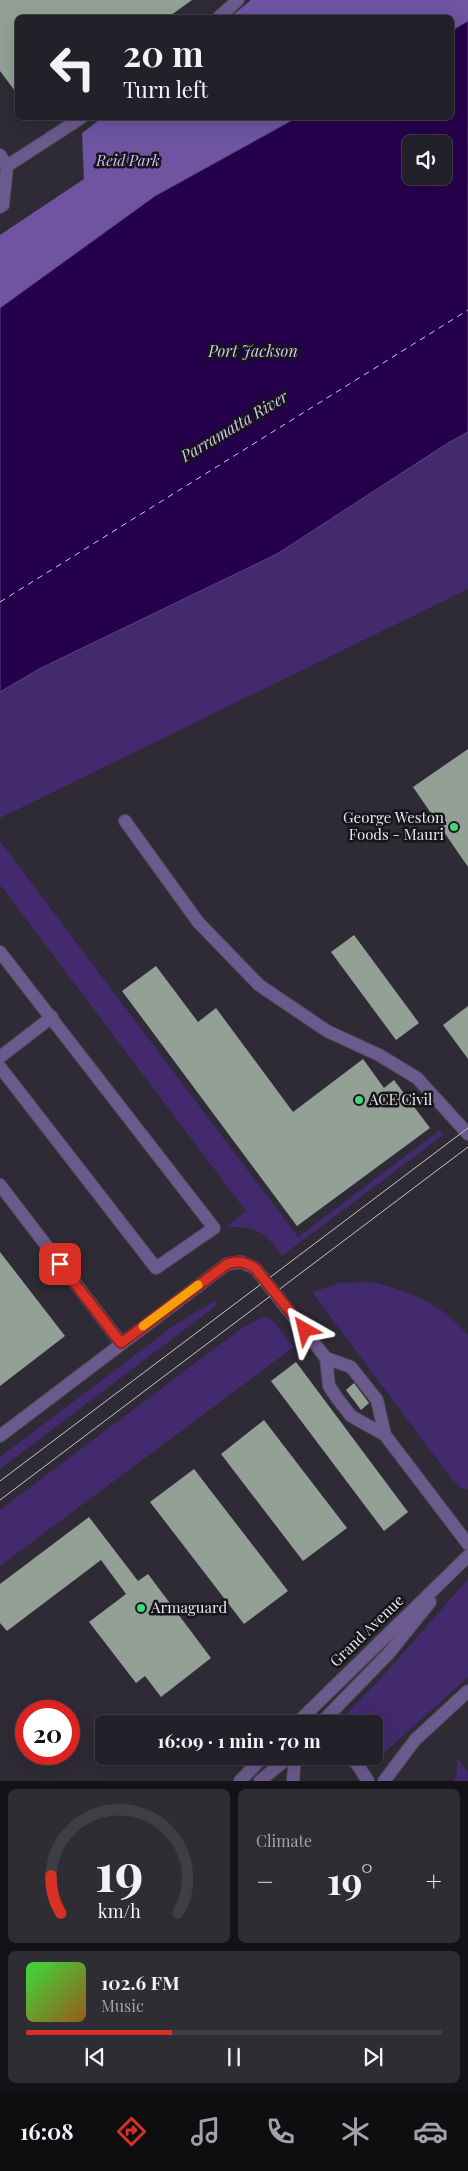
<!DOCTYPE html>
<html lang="en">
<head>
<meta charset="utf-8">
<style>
	body { margin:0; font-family:"Playfair Display",serif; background:#2e2d34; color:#f1f3f6; height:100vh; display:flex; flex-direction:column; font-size:19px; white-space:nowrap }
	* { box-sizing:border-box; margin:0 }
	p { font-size:16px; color:#a2a3a8 }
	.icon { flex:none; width:28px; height:28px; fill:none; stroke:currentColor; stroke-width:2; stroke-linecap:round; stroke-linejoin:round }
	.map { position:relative; height:1781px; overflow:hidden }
	.drawer { display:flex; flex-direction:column; gap:8px; padding:8px; background:#131216; flex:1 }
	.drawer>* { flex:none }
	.guide { position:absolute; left:15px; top:15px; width:439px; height:105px; border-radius:8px; box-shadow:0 5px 20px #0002,0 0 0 1px #3f3e45; background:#222028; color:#f1f3f6; overflow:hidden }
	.buttons { position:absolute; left:402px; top:135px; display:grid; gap:10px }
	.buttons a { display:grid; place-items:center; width:50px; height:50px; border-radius:8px; background:#222028; box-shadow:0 5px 20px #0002,0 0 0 1px #3f3e45; font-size:25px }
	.speed { position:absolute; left:15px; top:1700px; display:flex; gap:10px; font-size:25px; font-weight:700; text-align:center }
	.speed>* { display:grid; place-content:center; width:65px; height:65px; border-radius:50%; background:#222028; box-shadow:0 5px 20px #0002,0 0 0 1px #3f3e45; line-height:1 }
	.speed .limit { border:8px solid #d22; background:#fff; color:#111 }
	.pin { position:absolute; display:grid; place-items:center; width:42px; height:42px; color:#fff; margin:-21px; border-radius:10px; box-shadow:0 2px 8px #0006 }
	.me { position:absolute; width:55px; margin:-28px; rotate:323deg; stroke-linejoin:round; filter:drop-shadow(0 0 4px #0008) }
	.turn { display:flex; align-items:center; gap:18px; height:105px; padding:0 25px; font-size:22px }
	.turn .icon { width:65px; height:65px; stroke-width:2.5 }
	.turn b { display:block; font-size:35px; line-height:42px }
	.big { font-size:38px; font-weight:700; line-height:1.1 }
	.drawer .widget { flex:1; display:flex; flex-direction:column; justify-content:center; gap:8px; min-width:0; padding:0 18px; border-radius:8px; background:#2e2d34 }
	.drawer .dial { align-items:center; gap:0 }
	.dial svg { height:130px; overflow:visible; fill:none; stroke:#3f3e45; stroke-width:7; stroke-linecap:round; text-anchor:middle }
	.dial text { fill:#f1f3f6; stroke:none }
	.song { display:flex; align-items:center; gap:15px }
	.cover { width:60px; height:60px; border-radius:8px; background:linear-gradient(135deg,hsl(120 70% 55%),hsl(30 70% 35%)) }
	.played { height:5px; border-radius:2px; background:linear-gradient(90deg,#d93025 35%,#3f3e45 35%) }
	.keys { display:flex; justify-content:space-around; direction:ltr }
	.heat { display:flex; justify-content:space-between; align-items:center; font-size:28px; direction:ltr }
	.drawer .tiles { flex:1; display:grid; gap:8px; grid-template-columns:1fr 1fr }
	.widget:last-child { grid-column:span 2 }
	.trip { position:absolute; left:95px; top:1715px; width:288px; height:50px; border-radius:8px; background:#222028; box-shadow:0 5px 20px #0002,0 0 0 1px #3f3e45; font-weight:700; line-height:50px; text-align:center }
	.tabs { display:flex; height:80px; justify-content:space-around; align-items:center; background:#0e0d10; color:#a2a3a8 }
	.tabs .icon { width:35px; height:35px }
	.tabs .selected { color:#d93025 }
	.tabs b { font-size:22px; color:#f1f3f6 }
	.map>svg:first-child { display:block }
</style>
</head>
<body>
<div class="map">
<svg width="468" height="1781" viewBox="0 0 468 1781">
	<rect width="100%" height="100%" fill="#2e2b36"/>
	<g fill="#43296d">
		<polygon points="468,432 468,589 0,818 0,692 39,669 277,554 448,443"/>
		<path d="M0,841l298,396 142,-107 3,5 -161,121c-17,-25 -26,-30 -56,-29l20,-16 -246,-326z"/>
		<path d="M372,1282c43,11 65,20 96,53v154l-7,-1 -10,-10 -139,-186 28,-9z"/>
		<polygon points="214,1301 217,1305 0,1469 0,1457 172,1327"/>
		<polygon points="265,1316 271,1319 294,1347 0,1566 0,1510 211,1351 244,1327"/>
		<polygon points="468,1579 468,1677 375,1761 371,1756 374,1756 374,1724 336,1724 383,1676"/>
		<polygon points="457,1758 468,1772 468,1781 453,1781 457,1773"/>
	</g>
	<g fill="#6e54a1">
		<polygon points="251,0 468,0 468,21 451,31 451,18 229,18"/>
		<polygon points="102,118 296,118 155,196 0,308 0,235 84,179 82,133"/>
	</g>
	<path fill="#25014b" stroke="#60467c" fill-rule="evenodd" d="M468,21v411l-20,11 -171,111 -238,115 -39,23v-384l155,-112 141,-78h155v-87zM411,144h33v32h-33z"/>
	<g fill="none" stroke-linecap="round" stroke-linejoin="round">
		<polyline stroke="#d1c5f0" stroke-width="1" stroke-dasharray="6 5" stroke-linecap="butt" points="0,602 468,310"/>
	</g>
	<g fill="#93a096">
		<polygon points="0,0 192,0 167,18 18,18 18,95 0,71"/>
		<polygon points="468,749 468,867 413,787"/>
		<polygon points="354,935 419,1023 396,1040 331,952"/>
		<polygon points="156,966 198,1022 216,1008 293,1112 363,1059 384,1088 394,1080 430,1128 297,1226 122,991"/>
		<polygon points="468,1006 468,1059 443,1025"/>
		<polygon points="0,1252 65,1336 0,1386"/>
		<polygon points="296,1362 408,1512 384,1531 271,1381"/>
		<polygon points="354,1383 369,1403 361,1410 346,1390"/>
		<polygon points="264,1420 347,1528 303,1561 221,1454"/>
		<polygon points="194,1469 288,1591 244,1624 150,1502"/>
		<polygon points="89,1517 138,1581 148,1574 211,1658 161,1697 145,1676 136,1683 89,1622 126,1594 101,1560 7,1631 0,1623 0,1584"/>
	</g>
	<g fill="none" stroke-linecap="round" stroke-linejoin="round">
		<g stroke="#4c4953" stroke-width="14">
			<g id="lane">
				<polyline points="218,18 238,0"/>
				<polyline points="0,155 7,166 81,118"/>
				<polyline points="0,207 3,205 7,166"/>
				<polyline points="125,821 198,922 259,985 327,1031 379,1055 417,1078 468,1134"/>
				<polyline points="0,952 214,1228 156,1268 0,1067"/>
				<polyline points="0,1057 52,1017"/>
				<polyline points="0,1185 121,1343"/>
				<polyline points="385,1435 377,1400 351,1367 326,1358 329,1386 337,1398 351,1416 385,1435 468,1544"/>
				<polyline points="0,1436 227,1264 241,1262 255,1268 326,1358"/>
			</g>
		</g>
		<g stroke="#4c4953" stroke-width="14">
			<g id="street">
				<polyline points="296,1724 468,1556"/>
				<polyline points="320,1724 389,1653 430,1602"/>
				<polyline points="348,1756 357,1764 368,1781"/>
				<polyline points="240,1781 264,1756"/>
				<polyline points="260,1781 290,1756"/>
				<polyline points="293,1781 295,1756"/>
				<polyline points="384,1781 415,1740 468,1691"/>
			</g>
		</g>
		<use href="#lane" stroke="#6a5a8d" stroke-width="12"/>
		<use href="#street" stroke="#6a5a8d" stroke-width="12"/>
		<g stroke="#c5c3ca" stroke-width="1">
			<polyline points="0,1481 468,1128"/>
			<polyline points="0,1500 468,1147"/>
		</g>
	</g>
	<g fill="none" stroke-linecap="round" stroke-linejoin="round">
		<g stroke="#8d1f18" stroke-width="12">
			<path id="route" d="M60,1264l61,79 106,-79c10,-4 19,-2 28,4l50,62"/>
		</g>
		<use href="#route" stroke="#d93025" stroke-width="9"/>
		<polyline stroke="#f59e0b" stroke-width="9" points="143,1326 198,1285"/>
	</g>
	<g fill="#42d77c" stroke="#16151a" stroke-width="2">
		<circle cx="454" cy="827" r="5"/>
		<circle cx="359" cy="1100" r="5"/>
		<circle cx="141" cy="1608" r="5"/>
	</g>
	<g text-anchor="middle" stroke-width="5" stroke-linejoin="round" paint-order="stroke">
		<g font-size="15" font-style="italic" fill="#d1bfff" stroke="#16151a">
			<text x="128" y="166">Reid Park</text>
		</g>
		<g font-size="15" fill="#e8e6ed" stroke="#16151a" text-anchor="start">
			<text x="444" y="823" text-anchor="end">George Weston<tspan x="444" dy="17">Foods - Mauri</tspan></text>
			<text x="369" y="1105">ACE Civil</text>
			<text x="151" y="1613">Armaguard</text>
		</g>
		<g font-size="15" fill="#e8e6ed" stroke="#16151a">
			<text transform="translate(367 1631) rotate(-44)" y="5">Grand Avenue</text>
		</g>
		<g font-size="16" font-style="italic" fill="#d1c5f0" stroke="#16151a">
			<text x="253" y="357">Port Jackson</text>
			<text transform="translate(234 426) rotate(-31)" y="6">Parramatta River</text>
		</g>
	</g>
</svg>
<div class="buttons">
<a><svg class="icon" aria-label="sound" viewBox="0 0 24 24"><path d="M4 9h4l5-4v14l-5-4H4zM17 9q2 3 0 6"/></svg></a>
</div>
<div class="speed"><div class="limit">20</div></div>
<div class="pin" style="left:60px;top:1264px;background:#d93025"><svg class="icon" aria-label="arrive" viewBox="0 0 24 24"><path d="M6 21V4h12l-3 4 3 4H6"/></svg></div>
<svg class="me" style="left:305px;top:1330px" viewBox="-20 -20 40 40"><path d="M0-17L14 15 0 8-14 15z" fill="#d93025" stroke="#fff" stroke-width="4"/></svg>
<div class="trip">16:09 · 1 min · 70 m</div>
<div class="guide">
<div class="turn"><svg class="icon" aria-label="left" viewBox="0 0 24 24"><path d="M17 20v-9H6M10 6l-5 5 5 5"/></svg><div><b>20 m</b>Turn left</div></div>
</div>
</div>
<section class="drawer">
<div class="tiles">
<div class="widget dial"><svg viewBox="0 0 100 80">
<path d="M14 69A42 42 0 1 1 86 69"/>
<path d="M14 69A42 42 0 0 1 8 46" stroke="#d93025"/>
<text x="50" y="56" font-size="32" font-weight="700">19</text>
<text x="50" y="72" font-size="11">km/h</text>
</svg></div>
<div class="widget"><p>Climate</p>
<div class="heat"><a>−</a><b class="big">19°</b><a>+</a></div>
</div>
<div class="widget">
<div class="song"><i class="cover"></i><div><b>102.6 FM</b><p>Music</p></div></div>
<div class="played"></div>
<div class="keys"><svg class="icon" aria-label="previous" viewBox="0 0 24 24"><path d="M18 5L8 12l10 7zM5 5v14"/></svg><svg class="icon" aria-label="pause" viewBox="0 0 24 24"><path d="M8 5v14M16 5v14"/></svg><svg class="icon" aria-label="next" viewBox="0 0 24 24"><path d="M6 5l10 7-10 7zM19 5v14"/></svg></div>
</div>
</div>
</section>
<nav class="tabs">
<b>16:08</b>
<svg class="icon selected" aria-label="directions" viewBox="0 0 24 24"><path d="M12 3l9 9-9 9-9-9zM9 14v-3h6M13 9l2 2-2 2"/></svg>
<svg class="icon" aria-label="music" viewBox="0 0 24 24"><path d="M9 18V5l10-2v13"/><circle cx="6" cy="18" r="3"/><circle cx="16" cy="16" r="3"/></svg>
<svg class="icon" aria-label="phone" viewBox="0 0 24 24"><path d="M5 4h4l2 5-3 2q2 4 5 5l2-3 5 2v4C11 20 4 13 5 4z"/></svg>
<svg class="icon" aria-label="climate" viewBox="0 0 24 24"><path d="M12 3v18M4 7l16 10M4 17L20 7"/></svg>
<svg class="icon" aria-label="car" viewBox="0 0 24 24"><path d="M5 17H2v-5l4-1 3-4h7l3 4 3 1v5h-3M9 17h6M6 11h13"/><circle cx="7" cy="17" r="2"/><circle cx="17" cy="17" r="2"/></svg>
</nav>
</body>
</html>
